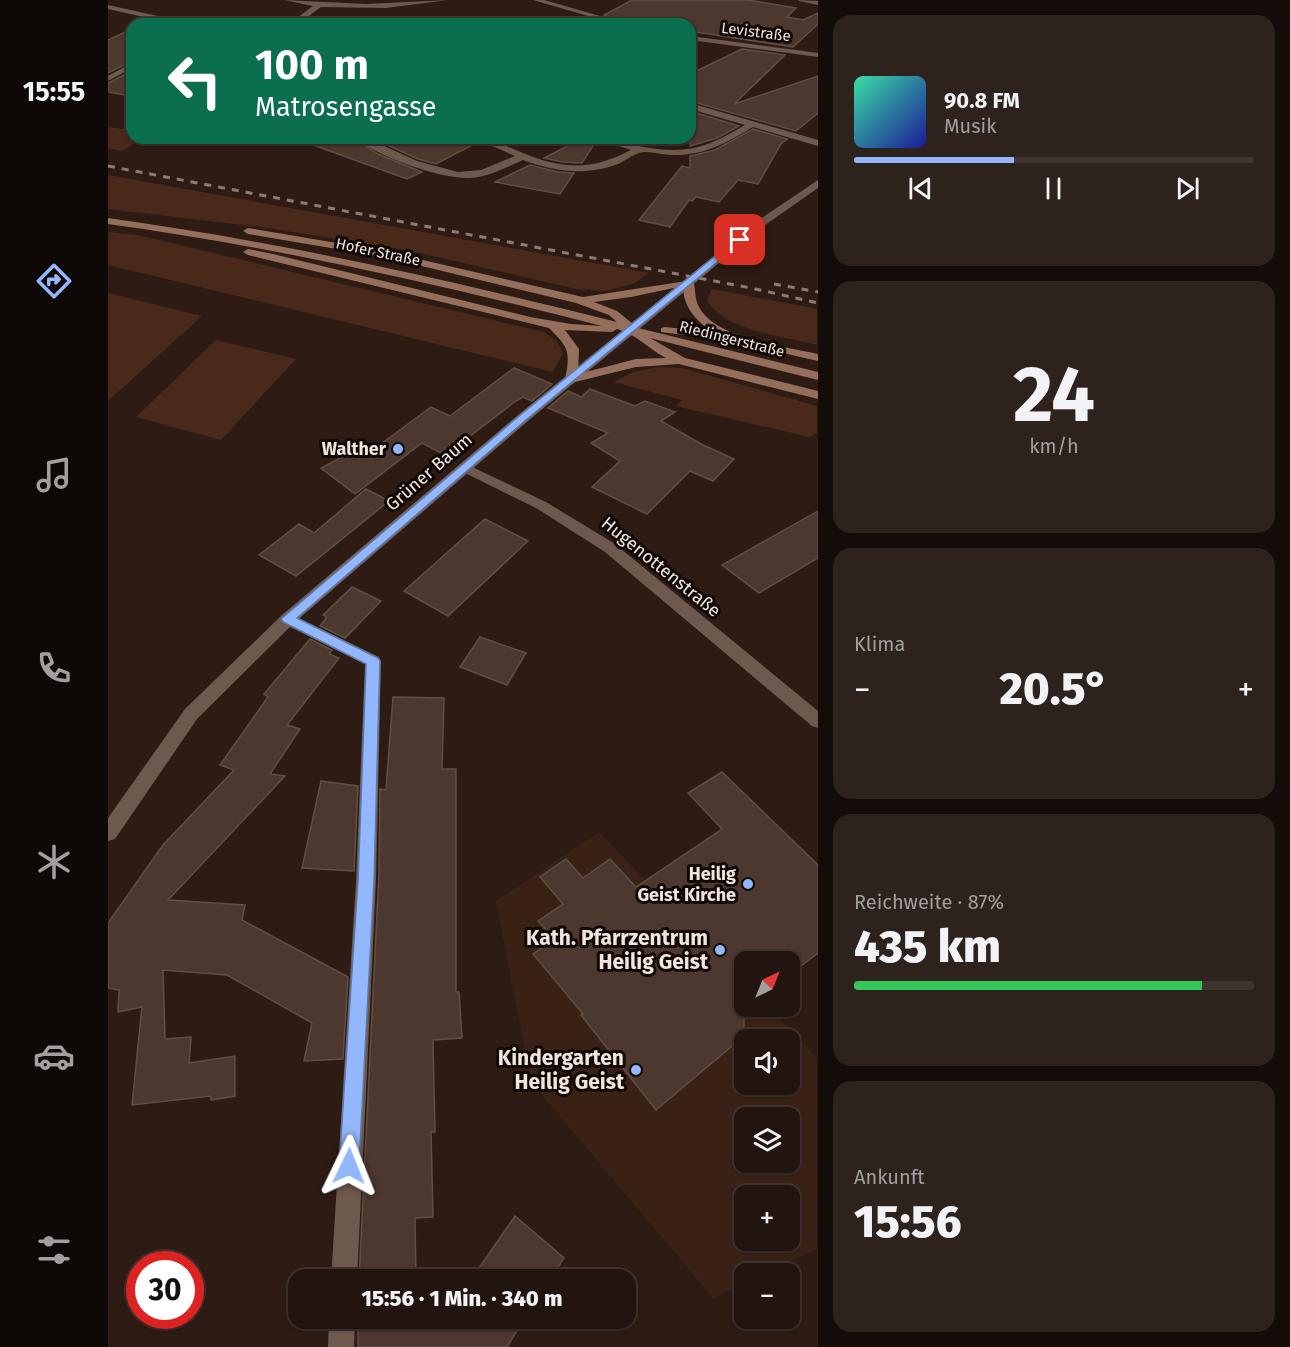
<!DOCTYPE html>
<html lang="de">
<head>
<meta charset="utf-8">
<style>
	body { margin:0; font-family:"Fira Sans",sans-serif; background:#2e221d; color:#f1f3f6; height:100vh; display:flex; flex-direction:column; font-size:22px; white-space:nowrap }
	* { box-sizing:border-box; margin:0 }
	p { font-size:20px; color:#a29f9e }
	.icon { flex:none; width:33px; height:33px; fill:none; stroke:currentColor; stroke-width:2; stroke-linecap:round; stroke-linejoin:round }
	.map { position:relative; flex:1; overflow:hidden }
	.drawer { display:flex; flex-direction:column; gap:15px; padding:15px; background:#130c08; width:472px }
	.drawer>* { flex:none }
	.guide { position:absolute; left:18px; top:18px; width:570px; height:126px; border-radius:18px; box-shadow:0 2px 4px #0004,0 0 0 2px #3f342f; background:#0b6e4f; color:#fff; overflow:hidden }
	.needle { width:39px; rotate:43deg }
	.fabs { position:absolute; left:626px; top:951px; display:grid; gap:12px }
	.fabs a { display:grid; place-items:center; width:66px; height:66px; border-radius:12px; background:#22150f; box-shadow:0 2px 4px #0004,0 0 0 2px #3f342f; font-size:30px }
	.speed { position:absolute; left:18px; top:1251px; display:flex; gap:12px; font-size:30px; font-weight:700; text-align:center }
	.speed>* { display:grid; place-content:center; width:78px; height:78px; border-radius:50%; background:#22150f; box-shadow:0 2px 4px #0004,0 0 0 2px #3f342f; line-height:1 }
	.speed .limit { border:9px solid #d22; background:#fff; color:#111 }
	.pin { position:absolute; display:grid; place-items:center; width:51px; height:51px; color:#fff; margin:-26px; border-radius:12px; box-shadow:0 3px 9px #0006 }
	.me { position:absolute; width:66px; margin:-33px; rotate:2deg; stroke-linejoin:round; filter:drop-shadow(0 0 4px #0008) }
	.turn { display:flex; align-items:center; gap:21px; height:126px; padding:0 30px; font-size:27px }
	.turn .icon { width:78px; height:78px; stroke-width:2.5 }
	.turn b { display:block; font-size:42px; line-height:51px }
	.big { font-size:45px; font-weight:800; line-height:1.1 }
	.drawer .tile { flex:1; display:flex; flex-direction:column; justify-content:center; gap:9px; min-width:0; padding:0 21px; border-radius:18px; background:#2e221d }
	.drawer .dial { align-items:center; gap:0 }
	.dial b { font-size:78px; line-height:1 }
	.song { display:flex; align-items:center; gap:18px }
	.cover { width:72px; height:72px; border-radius:9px; background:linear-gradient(135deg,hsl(160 70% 55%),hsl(240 70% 35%)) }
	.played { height:6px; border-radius:3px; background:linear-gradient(90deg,#92b7fd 40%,#3f342f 40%) }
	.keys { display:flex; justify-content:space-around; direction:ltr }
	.heat { display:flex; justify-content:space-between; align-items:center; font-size:33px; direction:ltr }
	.charge { height:9px; border-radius:4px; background:linear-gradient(90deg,#34c759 87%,#3f342f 0) }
	.trip { position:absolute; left:180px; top:1269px; width:348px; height:60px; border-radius:18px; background:#22150f; box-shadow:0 2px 4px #0004,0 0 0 2px #3f342f; font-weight:800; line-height:60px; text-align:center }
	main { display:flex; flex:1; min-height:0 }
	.menu { display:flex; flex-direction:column; width:108px; justify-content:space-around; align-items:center; background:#0e0806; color:#a29f9e }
	.menu .icon { width:42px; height:42px }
	.menu .active { color:#92b7fd }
	.menu b { font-size:27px; color:#f1f3f6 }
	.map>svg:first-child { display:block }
</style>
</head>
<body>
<main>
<nav class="menu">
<b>15:55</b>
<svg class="icon active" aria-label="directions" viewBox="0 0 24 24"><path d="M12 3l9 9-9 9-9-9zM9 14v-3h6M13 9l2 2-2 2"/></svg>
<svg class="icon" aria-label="music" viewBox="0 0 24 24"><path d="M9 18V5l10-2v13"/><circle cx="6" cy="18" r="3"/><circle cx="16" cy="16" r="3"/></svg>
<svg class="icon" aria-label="phone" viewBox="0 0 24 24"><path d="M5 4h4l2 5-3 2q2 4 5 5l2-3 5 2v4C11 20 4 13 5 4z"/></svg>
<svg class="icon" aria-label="climate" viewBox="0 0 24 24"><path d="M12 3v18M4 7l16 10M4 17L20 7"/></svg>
<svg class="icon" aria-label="car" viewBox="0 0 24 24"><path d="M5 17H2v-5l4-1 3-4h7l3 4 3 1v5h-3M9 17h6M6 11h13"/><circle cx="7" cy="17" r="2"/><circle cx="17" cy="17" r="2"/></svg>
<svg class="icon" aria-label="filters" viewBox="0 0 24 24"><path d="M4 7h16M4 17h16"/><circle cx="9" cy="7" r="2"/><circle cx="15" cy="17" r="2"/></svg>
</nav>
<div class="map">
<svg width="710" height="1347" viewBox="0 0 710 1347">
	<rect width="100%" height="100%" fill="#2e1c14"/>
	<path fill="#392115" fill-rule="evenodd" d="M491,832l145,150v24l24,1 49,51v191l-51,24 -22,1v10l-31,14 -182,-216 -35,-181zM636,1040h45v44h-45zM636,1118h45v44h-45zM636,1196h45v44h-45z"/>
	<g fill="#49291a">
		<polygon points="0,127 24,130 24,138 34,138 14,151 0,148"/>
		<polygon points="0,175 541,273 527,283 498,291 468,289 303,251 153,227 0,209"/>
		<polygon points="0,232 30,235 436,332 449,341 455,353 445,372 0,265"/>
		<path d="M604,289l105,20v36c-31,-8 -93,-14 -110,-45z"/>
		<polygon points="0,293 94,316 0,401"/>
		<polygon points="108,340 188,359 113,440 28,417"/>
		<polygon points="550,367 574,368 709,406 709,433 701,437 568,406 574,400 506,382 525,372"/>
	</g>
	<g fill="#4c382f" stroke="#624e44" stroke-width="1.5">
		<polygon points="524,0 640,0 688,8 679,17 695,20 710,13 710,24 685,47 582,31 582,24 522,24 496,15"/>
		<polygon points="24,29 24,61 0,73 0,40"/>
		<polygon points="634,49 677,55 626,104 710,76 710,113 688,131 582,101 582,74"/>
		<polygon points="24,71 24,96 0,92 0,83"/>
		<polygon points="582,111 631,126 609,138 582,146"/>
		<polygon points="645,129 679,139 673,144 650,184 630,180 611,202 588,197 584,201 581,200 562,227 531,220 574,166 582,168 582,156 607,150"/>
		<polygon points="194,138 246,138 270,154 314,172 299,179 194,141"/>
		<polygon points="264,138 364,138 370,142 328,164 310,159"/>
		<polygon points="475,138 484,138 488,141 474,163 454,162 436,158"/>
		<polygon points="422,165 450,172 466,173 452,194 387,182"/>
		<polygon points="406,368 444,384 424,401 415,397 408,401 337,455 314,443 247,494 213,468 249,449 258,455 323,407 342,416"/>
		<polygon points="482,389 527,406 537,401 567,412 553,421 593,444 626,459 605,481 582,471 539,514 484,487 512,461 483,443 500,433 440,408 460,391 473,397"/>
		<polygon points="258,489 281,501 188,576 151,555 191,524 206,533"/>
		<polygon points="710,511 710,558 651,593 614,565"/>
		<polygon points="377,519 420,541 340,616 296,591"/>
		<polygon points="244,587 273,601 237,638 212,626 219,617 215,615"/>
		<polygon points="372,637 418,653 399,685 352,667"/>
		<polygon points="202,639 224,650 221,654 231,658 179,725 192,729 162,774 177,776 60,900 137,905 134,920 240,977 235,1059 196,1061 204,1023 119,975 55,970 57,1039 83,1037 81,1063 127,1056 127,1096 103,1100 103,1096 24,1105 34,1007 10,1012 11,990 0,988 0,923 55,845 126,770 112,765 160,697 156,694"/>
		<polygon points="285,697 336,698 334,769 348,769 348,992 351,992 354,1038 325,1040 327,1132 323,1132 325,1217 307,1218 308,1277 369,1271 407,1216 456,1258 442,1280 251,1280 271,873 272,789 278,790"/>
		<polygon points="614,772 710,865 710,953 681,975 681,962 636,962 636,1006 641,1006 636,1010 636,1036 548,1110 473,1015 475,1014 425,954 446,939 430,921 455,904 432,877 458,859 475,878 502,859 528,887 614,829 580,793"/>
		<polygon points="213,781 250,786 246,871 194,868"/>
		<polygon points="250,1318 417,1318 399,1347 250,1347"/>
	</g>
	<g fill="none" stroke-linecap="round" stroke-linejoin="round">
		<g fill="#6e594f" fill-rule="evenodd">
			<polygon points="176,0 258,4 340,0 278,8 213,7 190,24 181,24 205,6"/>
			<polygon points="425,0 436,0 520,24 508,24"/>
			<polygon points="690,0 710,1 710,5 691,1"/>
			<polygon points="0,5 77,22 81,24 67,24 0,9"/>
			<polygon points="582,36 710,53 710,57 582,40"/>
			<polygon points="24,63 24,68 0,81 0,76"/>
			<path d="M582,103l128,37v6l-65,-19c-27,16 -49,29 -82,28 -9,0 -24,-5 -32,-2 -7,2 -14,8 -21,11 -32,12 -63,8 -95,-4 -17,7 -34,17 -53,18 -29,1 -93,-21 -114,-40h11l50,23 41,11 23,-2 34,-14 -41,-18c16,0 29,7 44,13 43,18 71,21 113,-1l-37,-12c16,0 29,5 45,8 47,9 66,3 106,-21l-55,-16z"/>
			<polygon points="356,463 438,502 507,544 710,711 710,728 704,726 497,552 428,508 351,470 349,467"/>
			<polygon points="180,613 271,657 273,661 268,881 249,1280 223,1280 248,881 257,664 174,623 172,619 174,615"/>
			<polygon points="221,1318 247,1318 246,1347 220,1347"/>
		</g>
		<polygon fill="#6e594f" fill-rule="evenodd" points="710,180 710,188 657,225 420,421 186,623 89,719 7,839 0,841 0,818 77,709 174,615 410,415 649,221"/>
		<path fill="#956f5c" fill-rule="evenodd" d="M0,218c173,24 341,62 509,104l-8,-7 -33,-12 -192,-46 -136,-23 -5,-3 5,-3 136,23 199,46 110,-17c3,8 1,18 6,27 17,32 85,39 119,47v7l-87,-20 -70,-9v-4l4,-1 48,5c-17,-11 -30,-25 -30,-46l-52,11 -37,5 23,9 21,17 180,44v8l-168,-42 35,20 133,33v8l-139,-35 -43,3 -65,16 -4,-1 -2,-3c6,-28 3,-32 -16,-51l-301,-73 -5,-3 5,-3 25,5 257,63 41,7 31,2c-163,-42 -327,-79 -494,-102zM509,329c19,5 32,20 49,29l-30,1 -58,15 1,-25 -14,-19 47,2z"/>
		<g stroke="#8b7b74" stroke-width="3" stroke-dasharray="7 7" stroke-linecap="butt">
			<polyline points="0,166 643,288 710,303"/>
			<polyline points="666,284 710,292"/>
		</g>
	</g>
	<polygon fill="#92b7fd" stroke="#5f77a4" stroke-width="1.5" points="629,238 636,240 418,420 189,618 270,658 272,661 266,881 251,1166 248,1173 241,1175 234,1173 231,1166 250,881 258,664 175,622 173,619 411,416"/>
	<g fill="#92b7fd" stroke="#110906" stroke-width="2">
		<circle cx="290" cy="449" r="6"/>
		<circle cx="640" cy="884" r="6"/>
		<circle cx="612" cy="950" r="6"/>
		<circle cx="528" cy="1070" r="6"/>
	</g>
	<g text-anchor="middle" stroke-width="6" stroke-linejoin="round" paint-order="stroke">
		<g font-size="15" fill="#f2e5df" stroke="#110906">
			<text transform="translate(648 32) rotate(7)" y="5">Levistraße</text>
			<text transform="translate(270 252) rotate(12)" y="5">Hofer Straße</text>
			<text transform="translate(624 339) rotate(14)" y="5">Riedingerstraße</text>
		</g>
		<g font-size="18" font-weight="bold" fill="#f2e5df" stroke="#110906" text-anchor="end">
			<text x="278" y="455">Walther</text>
			<text x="628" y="880">Heilig<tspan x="628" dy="21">Geist Kirche</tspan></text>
		</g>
		<g font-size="18" fill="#f2e5df" stroke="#110906">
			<text transform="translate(321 472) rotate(-41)" y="6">Grüner Baum</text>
			<text transform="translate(553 567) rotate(39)" y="6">Hugenottenstraße</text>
		</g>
		<g font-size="21" font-weight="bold" fill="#f2e5df" stroke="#110906" text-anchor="end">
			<text x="600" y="945">Kath. Pfarrzentrum<tspan x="600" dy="24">Heilig Geist</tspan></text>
			<text x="516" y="1065">Kindergarten<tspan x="516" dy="24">Heilig Geist</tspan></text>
		</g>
	</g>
</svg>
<div class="fabs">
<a><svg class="needle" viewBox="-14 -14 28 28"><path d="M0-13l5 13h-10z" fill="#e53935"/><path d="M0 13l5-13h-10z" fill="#a29f9e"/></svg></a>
<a><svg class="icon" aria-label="sound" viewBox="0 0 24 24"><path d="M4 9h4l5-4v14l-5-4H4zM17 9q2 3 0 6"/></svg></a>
<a><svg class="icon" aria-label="layers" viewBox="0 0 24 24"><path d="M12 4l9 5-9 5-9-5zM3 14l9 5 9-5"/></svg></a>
<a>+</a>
<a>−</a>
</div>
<div class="speed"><div class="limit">30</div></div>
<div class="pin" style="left:632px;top:240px;background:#d93025"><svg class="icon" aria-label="arrive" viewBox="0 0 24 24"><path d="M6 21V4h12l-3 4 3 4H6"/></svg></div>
<svg class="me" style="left:241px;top:1166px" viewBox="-20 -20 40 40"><path d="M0-17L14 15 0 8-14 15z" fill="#92b7fd" stroke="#fff" stroke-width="4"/></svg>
<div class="trip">15:56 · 1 Min. · 340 m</div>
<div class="guide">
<div class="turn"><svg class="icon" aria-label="left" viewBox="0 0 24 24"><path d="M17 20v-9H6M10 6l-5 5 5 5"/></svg><div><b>100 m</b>Matrosengasse</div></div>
</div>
</div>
<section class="drawer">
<div class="tile">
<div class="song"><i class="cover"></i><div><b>90.8 FM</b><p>Musik</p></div></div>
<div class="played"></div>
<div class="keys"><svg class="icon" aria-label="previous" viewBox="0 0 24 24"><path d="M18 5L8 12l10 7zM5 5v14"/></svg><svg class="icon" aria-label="pause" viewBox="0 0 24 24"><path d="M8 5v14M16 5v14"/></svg><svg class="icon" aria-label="next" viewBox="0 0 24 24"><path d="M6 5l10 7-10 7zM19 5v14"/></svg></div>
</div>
<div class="tile dial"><b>24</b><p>km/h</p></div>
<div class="tile"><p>Klima</p>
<div class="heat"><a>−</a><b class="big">20.5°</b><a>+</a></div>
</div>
<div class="tile"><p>Reichweite · 87%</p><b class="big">435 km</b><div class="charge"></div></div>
<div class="tile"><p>Ankunft</p><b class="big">15:56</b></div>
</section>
</main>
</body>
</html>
